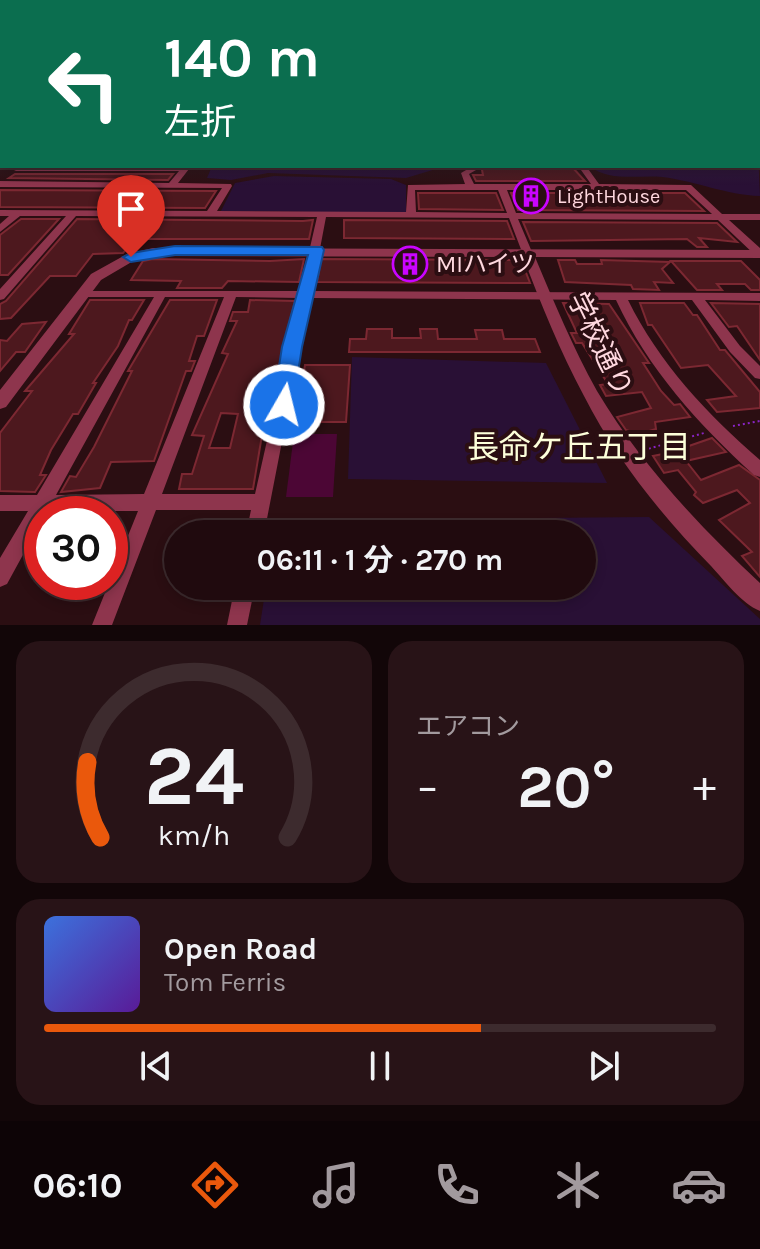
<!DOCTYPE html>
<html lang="ja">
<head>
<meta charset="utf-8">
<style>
	body { margin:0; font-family:Karla,"Noto Sans JP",sans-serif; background:#281317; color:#f1f3f6; height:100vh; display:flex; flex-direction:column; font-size:30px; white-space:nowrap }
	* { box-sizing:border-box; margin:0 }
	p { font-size:26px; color:#a29a9e }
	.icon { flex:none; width:44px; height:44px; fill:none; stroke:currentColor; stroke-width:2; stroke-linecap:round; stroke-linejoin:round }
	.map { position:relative; height:625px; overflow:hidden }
	.sheet { display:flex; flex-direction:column; gap:16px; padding:16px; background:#120608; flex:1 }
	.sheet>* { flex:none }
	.top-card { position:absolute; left:0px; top:0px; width:760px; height:168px; box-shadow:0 4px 12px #0003,0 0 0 2px #3d2b2e; background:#0b6e4f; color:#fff; overflow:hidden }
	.speed { position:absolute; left:24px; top:496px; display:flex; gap:16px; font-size:40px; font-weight:700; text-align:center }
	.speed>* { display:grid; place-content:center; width:104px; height:104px; border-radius:50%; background:#200a0e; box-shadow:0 4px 12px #0003,0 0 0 2px #3d2b2e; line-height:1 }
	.speed .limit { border:12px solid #d22; background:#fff; color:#111 }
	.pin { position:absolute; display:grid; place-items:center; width:68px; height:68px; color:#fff; margin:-82px -34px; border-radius:50% 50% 50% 0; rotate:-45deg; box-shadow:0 0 8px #0007 }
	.pin .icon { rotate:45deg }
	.me { position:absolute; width:88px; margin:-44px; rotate:8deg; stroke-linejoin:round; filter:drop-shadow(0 0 6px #0008) }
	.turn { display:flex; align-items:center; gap:28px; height:168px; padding:0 32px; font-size:36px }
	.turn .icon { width:104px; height:104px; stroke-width:2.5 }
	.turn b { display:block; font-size:56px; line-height:68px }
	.big { font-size:60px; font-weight:700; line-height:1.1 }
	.sheet .card { flex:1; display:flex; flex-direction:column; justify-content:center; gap:12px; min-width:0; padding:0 28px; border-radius:24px; background:#281317 }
	.sheet .dial { align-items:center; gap:0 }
	.dial svg { height:208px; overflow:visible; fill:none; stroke:#3d2b2e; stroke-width:7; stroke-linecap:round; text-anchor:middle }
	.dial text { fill:#f1f3f6; stroke:none }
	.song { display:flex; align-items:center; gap:24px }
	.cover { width:96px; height:96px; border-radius:12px; background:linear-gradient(135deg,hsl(220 70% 55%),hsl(270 70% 35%)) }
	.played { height:8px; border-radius:4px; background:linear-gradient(90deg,#ea580c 65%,#3d2b2e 65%) }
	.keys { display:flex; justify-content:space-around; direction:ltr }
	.heat { display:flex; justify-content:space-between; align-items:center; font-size:44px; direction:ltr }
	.sheet .tiles { flex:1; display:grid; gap:16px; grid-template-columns:1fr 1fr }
	.card:last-child { grid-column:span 2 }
	.trip { position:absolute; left:164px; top:520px; width:432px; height:80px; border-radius:40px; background:#200a0e; box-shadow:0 4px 12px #0003,0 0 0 2px #3d2b2e; font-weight:700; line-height:80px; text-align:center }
	.tab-bar { display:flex; height:128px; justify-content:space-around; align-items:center; background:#0d0406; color:#a29a9e }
	.tab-bar .icon { width:56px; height:56px }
	.tab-bar .selected { color:#ea580c }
	.tab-bar b { font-size:36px; color:#f1f3f6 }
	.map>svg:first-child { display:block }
</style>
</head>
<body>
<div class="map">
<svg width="760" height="625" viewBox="0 0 760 625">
	<rect width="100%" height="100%" fill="#2b0e12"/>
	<g fill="#291035">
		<path d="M758,152l2,44c-34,-1 -64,-15 -98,-19 -23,-2 -54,5 -72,-11h168z"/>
		<polygon points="212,166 446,166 406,178 268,173 231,180 207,178"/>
		<polygon points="274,176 391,179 406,185 406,213 221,211 235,183"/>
		<polygon points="352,357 546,363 607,483 348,479"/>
		<polygon points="649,517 760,619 760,625 260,625 266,586 582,586 582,534 275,534 278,520"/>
	</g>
	<polygon fill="#4c0635" points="294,434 337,434 333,497 286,497"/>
	<g fill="#4d181e" stroke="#7c2832" stroke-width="2" fill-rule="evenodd">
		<polygon points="486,166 573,168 585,181 476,181 473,175 483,175 482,170"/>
		<polygon points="15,174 173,174 168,180 9,178"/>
		<polygon points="0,190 216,191 205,208 0,207"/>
		<polygon points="418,193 496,193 503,210 419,209"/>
		<polygon points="511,193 685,193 704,211 518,210"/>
		<polygon points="21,219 59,219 8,275 0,275 0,235"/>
		<polygon points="77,219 303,221 313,220 309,239 135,239 123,253 93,254 76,276 50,276 11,318 0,319 0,304 6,301"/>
		<polygon points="344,220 507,221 514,239 344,238"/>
		<polygon points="523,222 717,223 737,242 699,238 707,247 697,247 687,239 531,241"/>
		<polygon points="153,259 270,261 304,259 299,282 228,281 222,288 177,288 181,281 131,280 143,261"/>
		<polygon points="321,259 521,260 530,283 317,282"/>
		<polygon points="558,260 575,260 577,264 602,264 601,260 670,262 662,269 673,283 654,282 659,290 633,289 631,285 565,282"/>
		<polygon points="671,261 741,261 760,280 760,290 751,290 745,284 717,284 722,290 697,290"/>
		<polygon points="90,300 144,300 132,320 129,320 118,346 93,383 96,383 78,414 73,414 51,450 40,475 46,475 35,492 0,491 0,433 32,391 25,391 74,334 69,334"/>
		<polygon points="170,300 217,300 204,336 197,336 189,361 195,361 191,371 186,371 154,461 111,462 100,488 61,492 70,476 76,477 94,447 132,371 128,371"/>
		<path d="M250,300l45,1 -22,89h-6l-8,32h9l-3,13h-3l-9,54h-74l3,-15h10l12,-38 -12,-1 36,-81 -6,-1 15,-32h-7l3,-9h15zM221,413l17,1 -8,34h-21z"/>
		<polygon points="563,303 609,304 649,363 643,363 661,391 674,405 680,404 690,417 655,422 656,429 639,434 626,430 617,417 651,408 642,392 606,396 600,385 608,384 582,343 576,343 571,333 577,333"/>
		<polygon points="640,303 684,303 693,315 697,315 720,350 725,350 760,392 760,408 717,412 707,400 736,396 708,365 681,368 652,325 648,325"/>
		<polygon points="711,303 760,304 760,360 737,326 729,327"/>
		<polygon points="46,322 25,352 16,352 0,371 0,340 7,341 22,324"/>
		<polygon points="367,329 392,329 392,338 421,338 420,329 437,329 438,339 477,339 475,330 502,330 504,339 535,339 540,352 349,352 350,339 366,339"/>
		<polygon points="305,365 350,365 346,422 296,422"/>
		<polygon points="712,438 726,452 686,461 701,480 739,465 760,480 760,577 742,556 752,552 719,520 750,503 737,490 703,503 694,495 696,492 678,470 664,473 653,456 688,449 686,447"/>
	</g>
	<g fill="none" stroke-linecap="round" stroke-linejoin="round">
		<g stroke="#8a24c6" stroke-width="2" stroke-dasharray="2 3" stroke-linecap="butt">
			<polyline points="733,426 760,421"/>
			<polyline points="644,450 704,433"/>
		</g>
		<g fill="#8e354d" fill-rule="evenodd">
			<path d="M473,166h10l-14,8 5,10h117l-10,-14 -6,-4h11l13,18 92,1 31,29h38v6h-31l31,28v9l-4,-1 -38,-36 -200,-1 14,33 -5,3 -5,-3 -13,-34 -183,-1 -14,74 448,2v8l-55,-1 35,46 20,20v13l-5,-1 -25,-26 -38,-52h-64c31,63 79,114 132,160v17l-6,-2c-56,-51 -106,-106 -138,-175l-306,-2 -46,236h-18l5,-24h-95l-44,115h-20l46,-114h-91l-2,3h-3v6l-35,64 -7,3v-29l28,-47h-28v-16h37l117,-198h-70l-4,-2 -2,-2 2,-2h220l17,-74 -241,-1 -72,83 -4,1v-11l66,-73h-46l-20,16v-8l9,-8h-9v-6l207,1 15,-23 -222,-1v-6l169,2 10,-12h-163l-4,-2 1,-2h172l4,2 -11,14 53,1 1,2 -15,25 189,1 2,-27 57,-1 -4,-11zM415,190h83l9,23 -91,-1zM507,190h179l26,24 -196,-1zM165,297h59l-80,197 -88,1zM236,297l63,1 -44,196h-93z"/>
			<polygon points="235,586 255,586 247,625 227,625"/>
		</g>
		<path fill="#8e354d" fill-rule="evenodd" d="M153,248l607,2v8l-225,-1c19,45 38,91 62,134 43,72 102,135 163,192v28c-19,-8 -35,-30 -49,-45 -49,-50 -95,-107 -127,-170 -24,-45 -43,-92 -61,-139l-370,-1 -18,4 -34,20 -95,127 -6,2v-19l91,-116 36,-20z"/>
		<rect fill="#dbff53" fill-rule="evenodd" x="758" y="114" width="2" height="8"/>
	</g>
	<linearGradient id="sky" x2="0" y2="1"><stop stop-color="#18080a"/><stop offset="0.53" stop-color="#443644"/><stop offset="1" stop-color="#443644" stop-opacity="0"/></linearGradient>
	<rect width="760" height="186" fill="url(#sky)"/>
	<polygon fill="#1a73e8" stroke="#114b97" stroke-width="2" points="175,246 322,247 324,250 302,347 292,411 284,413 276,411 273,405 282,347 308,255 175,255 131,262 123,257 131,253"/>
	<defs>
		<g id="building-ring" transform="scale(1.8)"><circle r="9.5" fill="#2b0e12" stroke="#ca04ff" stroke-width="1.5"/><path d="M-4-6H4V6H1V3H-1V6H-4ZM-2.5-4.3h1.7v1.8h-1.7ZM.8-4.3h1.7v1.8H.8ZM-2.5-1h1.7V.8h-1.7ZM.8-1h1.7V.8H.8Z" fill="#ca04ff"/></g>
	</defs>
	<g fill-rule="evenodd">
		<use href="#building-ring" x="531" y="196"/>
		<use href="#building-ring" x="410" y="264"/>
	</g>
	<g text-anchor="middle" stroke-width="8" stroke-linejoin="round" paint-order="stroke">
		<g font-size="20" fill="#ffd8df" stroke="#2b0e12" text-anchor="start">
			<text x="557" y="203">LightHouse</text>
		</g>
		<g font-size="24" fill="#ffd8df" stroke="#2b0e12" text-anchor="start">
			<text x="436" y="272">MIハイツ</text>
		</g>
		<g font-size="28" fill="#ffd8df" stroke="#2b0e12">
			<text transform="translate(601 344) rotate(64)" y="10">学校通り</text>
		</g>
		<g font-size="32" fill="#fdffda" stroke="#2b0e12">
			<text x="579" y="458">長命ケ丘五丁目</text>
		</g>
	</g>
</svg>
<div class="speed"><div class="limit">30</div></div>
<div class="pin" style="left:131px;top:257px;background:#d93025"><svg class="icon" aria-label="arrive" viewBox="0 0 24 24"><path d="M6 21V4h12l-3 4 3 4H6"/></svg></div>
<svg class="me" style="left:284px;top:405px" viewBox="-20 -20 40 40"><circle r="17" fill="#1a73e8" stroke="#fff" stroke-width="3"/><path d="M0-11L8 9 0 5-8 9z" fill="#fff"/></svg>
<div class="trip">06:11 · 1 分 · 270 m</div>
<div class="top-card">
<div class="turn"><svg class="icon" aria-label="left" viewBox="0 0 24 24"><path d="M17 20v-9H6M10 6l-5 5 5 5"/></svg><div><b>140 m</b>左折</div></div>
</div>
</div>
<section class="sheet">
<div class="tiles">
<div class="card dial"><svg viewBox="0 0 100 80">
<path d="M14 69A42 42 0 1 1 86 69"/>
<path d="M14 69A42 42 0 0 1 9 40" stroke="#ea580c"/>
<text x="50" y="56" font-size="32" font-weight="700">24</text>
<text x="50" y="72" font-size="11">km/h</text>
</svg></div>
<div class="card"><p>エアコン</p>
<div class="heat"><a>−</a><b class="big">20°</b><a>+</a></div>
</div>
<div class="card">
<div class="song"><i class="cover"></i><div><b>Open Road</b><p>Tom Ferris</p></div></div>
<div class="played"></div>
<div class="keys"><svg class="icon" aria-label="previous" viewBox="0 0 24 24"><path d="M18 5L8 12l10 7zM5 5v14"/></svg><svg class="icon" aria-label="pause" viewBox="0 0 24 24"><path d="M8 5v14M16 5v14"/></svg><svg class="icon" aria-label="next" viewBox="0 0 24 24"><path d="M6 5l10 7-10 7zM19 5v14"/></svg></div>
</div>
</div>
</section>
<nav class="tab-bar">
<b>06:10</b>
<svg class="icon selected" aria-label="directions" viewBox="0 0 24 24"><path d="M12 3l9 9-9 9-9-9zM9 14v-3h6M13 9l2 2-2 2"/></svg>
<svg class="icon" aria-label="music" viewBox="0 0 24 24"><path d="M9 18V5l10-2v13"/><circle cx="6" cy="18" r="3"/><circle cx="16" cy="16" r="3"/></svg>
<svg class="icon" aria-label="phone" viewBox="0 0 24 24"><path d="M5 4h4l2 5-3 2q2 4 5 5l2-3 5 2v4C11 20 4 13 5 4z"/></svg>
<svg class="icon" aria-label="climate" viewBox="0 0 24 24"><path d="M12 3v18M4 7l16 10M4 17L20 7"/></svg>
<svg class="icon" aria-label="car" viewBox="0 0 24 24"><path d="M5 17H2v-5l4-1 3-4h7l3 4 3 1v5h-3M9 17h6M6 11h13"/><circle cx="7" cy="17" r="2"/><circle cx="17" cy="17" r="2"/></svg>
</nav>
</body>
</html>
